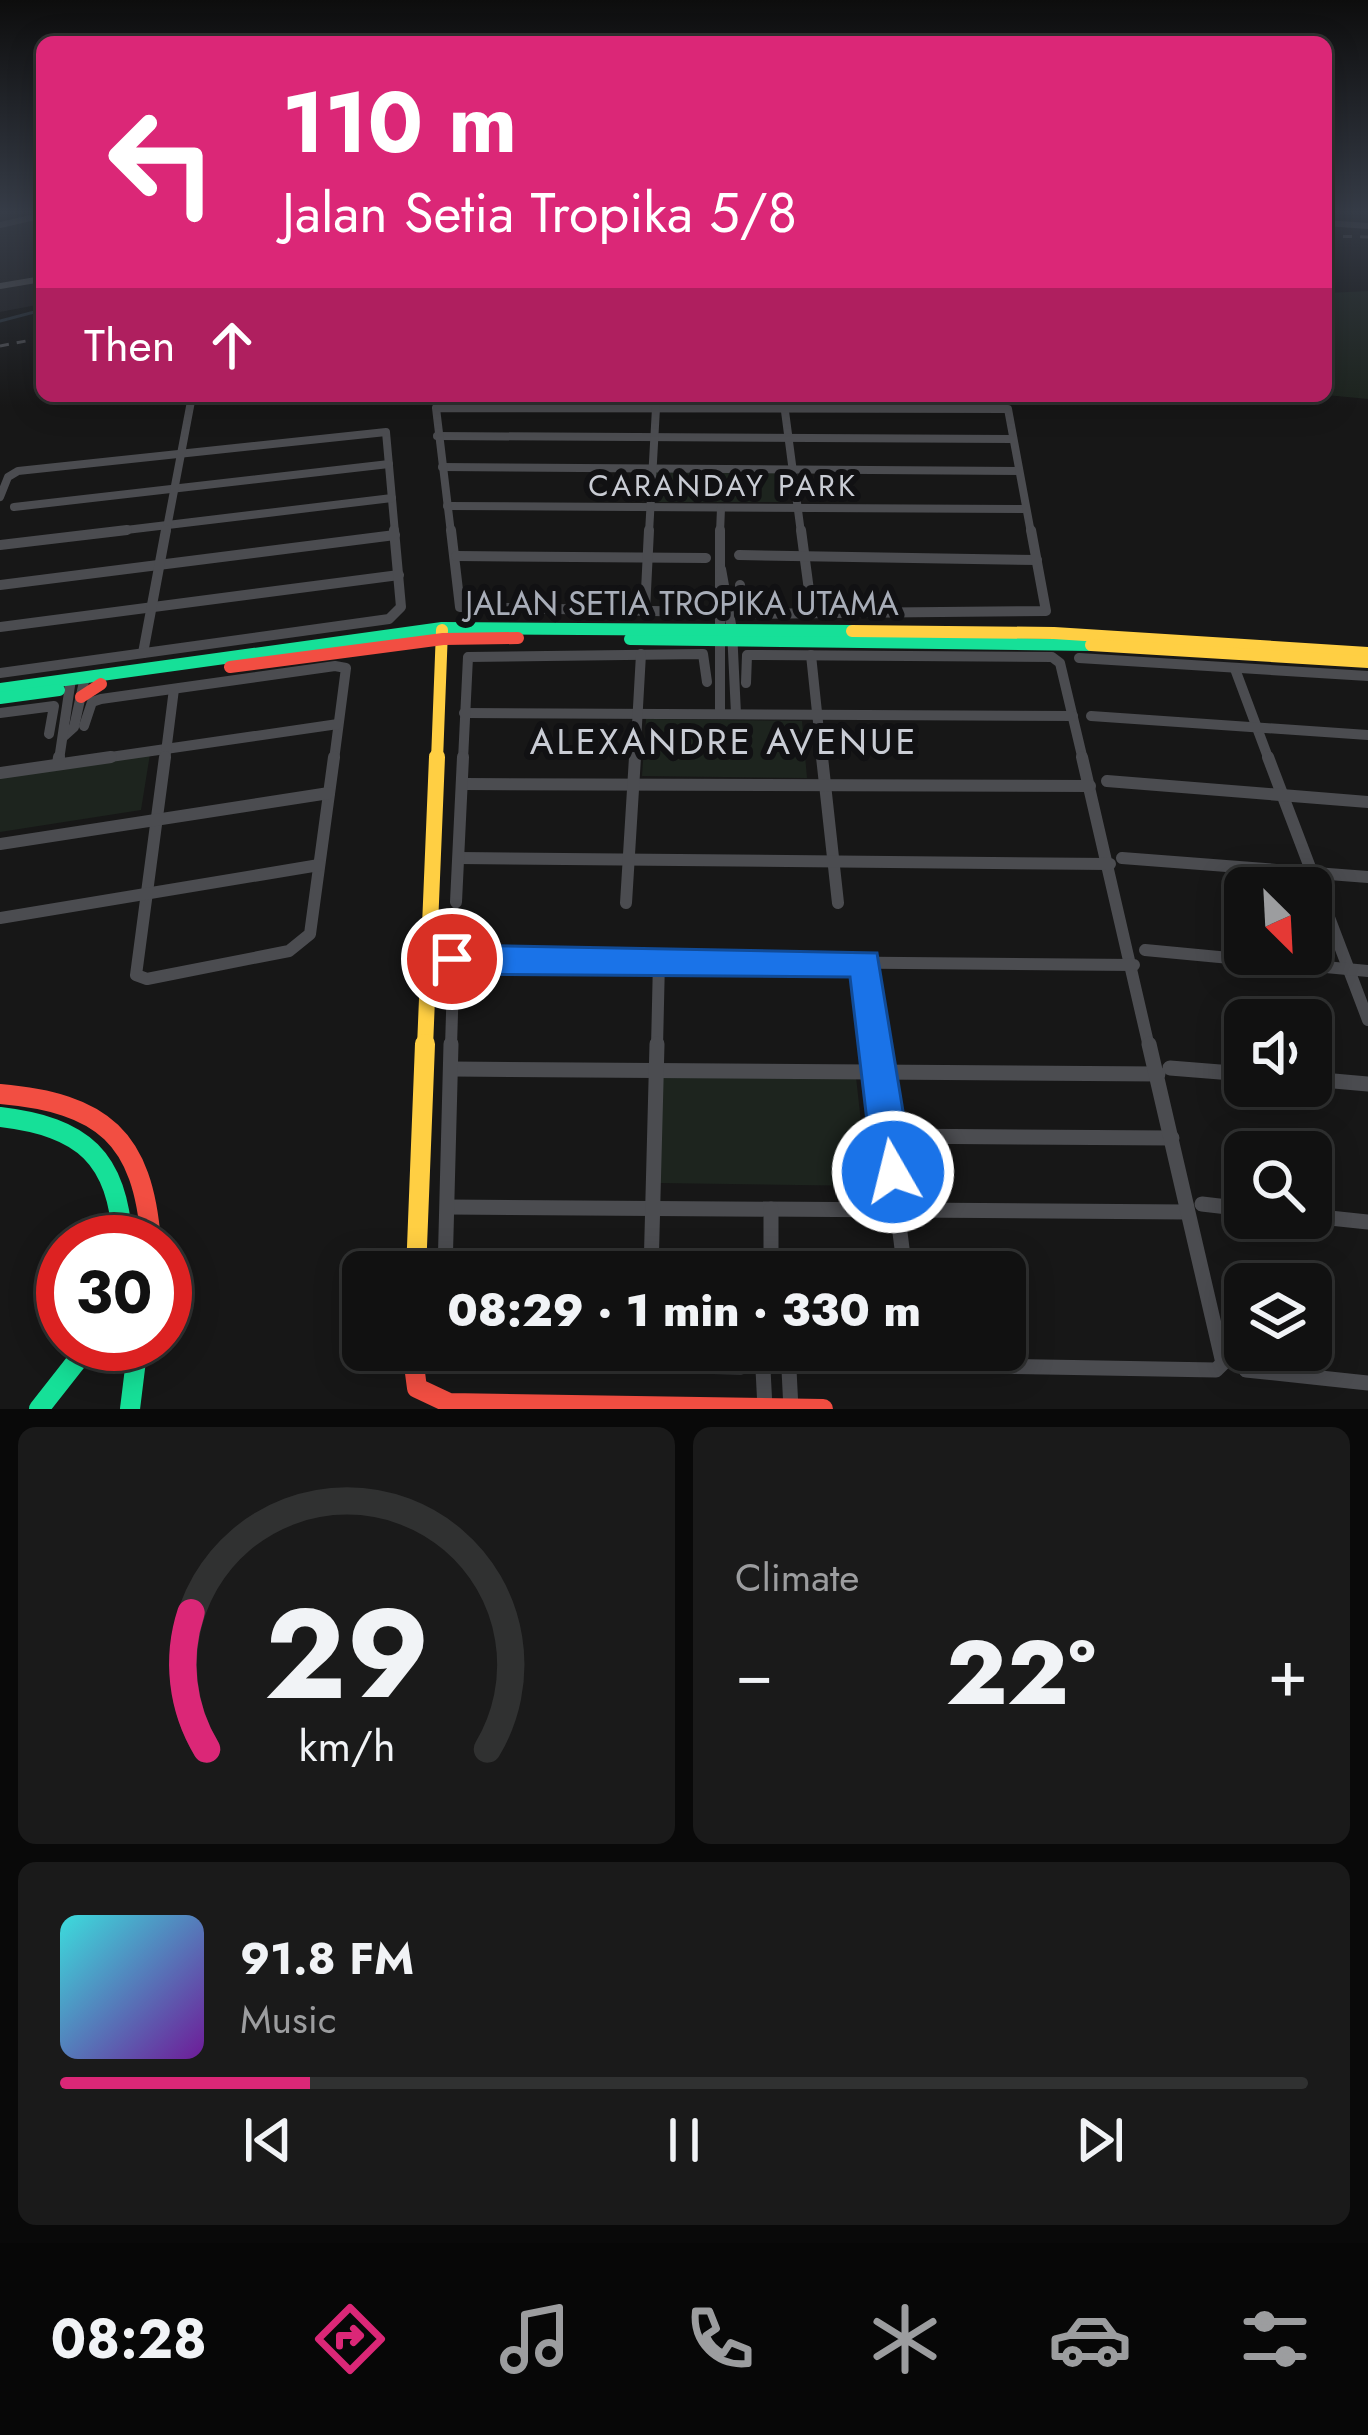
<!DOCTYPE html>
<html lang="en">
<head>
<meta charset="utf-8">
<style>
	body { margin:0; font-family:Jost,sans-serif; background:#1a1a1a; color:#f1f3f6; height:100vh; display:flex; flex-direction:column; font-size:45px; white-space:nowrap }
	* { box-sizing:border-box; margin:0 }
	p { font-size:39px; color:#9c9d9f }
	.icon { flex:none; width:66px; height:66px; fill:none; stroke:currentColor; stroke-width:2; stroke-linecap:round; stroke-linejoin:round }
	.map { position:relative; height:1409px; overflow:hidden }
	.details { display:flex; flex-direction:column; gap:18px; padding:18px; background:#090909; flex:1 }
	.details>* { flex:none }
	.hud { position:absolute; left:36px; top:36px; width:1296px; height:366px; border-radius:18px; box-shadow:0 6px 30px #0003,0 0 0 3px #303131; background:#db2777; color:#fff; overflow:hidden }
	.needle { width:78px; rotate:156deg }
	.fabs { position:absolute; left:1224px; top:867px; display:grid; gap:24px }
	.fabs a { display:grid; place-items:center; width:108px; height:108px; border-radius:18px; background:#111; box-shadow:0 6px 30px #0003,0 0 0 3px #303131; font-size:60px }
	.speed { position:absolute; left:36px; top:1215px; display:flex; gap:24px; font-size:60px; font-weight:700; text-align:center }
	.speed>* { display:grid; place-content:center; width:156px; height:156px; border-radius:50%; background:#111; box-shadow:0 6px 30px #0003,0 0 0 3px #303131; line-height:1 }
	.speed .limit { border:18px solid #d22; background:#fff; color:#111 }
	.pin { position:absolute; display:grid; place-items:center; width:102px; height:102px; color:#fff; margin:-51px; border:6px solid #fff; border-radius:50%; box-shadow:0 3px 12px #0007 }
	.me { position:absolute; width:132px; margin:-66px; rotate:352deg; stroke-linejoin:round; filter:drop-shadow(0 0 9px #0008) }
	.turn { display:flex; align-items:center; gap:42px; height:252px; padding:0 48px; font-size:54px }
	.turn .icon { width:156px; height:156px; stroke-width:2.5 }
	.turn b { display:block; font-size:84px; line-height:102px }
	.then { display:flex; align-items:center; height:114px; padding:0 48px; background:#0003; gap:24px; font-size:45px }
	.big { font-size:90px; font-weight:800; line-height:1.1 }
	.details .card { flex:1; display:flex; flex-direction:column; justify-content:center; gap:18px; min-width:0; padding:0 42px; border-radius:18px; background:#1a1a1a }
	.details .dial { align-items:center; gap:0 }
	.dial svg { height:312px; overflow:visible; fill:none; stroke:#303131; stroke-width:7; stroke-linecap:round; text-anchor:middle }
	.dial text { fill:#f1f3f6; stroke:none }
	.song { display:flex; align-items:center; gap:36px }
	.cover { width:144px; height:144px; border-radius:18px; background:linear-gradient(135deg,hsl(180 70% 55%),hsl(280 70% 35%)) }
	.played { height:12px; border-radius:6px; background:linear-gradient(90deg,#db2777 20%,#303131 20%) }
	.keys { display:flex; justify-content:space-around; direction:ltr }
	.heat { display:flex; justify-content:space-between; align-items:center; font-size:66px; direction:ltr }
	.details .tiles { flex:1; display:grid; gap:18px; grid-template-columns:1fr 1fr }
	.card:last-child { grid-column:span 2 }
	.trip { position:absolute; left:342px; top:1251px; width:684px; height:120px; border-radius:18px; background:#111; box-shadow:0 6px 30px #0003,0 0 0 3px #303131; font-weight:800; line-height:120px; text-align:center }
	.dock { display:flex; height:192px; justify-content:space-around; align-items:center; background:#070707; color:#9c9d9f }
	.dock .icon { width:84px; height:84px }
	.dock .on { color:#db2777 }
	.dock b { font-size:54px; color:#f1f3f6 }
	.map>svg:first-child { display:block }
</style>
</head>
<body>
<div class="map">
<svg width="1368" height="1409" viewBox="0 0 1368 1409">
	<rect width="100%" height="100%" fill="#171717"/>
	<polygon fill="#212123" points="0,210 42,210 42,304 0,312"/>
	<g fill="#1d241e">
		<polygon points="1368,291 1368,399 1326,395 1326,293"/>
		<polygon points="654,470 779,471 782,502 651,502"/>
		<polygon points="646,719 802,721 807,778 642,776"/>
		<polygon points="150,754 141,810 0,832 0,777"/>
		<polygon points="662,1074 856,1077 868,1186 659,1183"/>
	</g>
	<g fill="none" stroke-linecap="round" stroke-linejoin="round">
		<polyline stroke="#2a3239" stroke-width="3" points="0,321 42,310"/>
		<g stroke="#4b4c50" stroke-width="6">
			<polyline points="1326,223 1368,226"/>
			<polyline points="0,225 39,216"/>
			<polyline points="0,286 42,279"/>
		</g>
		<g stroke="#4b4c50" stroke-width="8">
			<polyline points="783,396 801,533"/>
			<polyline points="437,436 1012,439"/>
			<polyline points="442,467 1018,471"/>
			<polyline points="0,497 8,477 18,471 386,432 395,533"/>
			<polyline points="447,506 1026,509"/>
			<polyline points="14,507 389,464"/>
			<polyline points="101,533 392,498"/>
			<polyline points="166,533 192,396"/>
			<polyline points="451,533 436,408 1008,409 1031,533"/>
			<polyline points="649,533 656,408"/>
			<polyline points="720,533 721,508"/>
		</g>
		<g stroke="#4b4c50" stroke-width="10">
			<polyline points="451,530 460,607 701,612"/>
			<polyline points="720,530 720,714"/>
			<polyline points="801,530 812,613"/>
			<polyline points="0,545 127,530"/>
			<polyline points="739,555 1037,560"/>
			<polyline points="456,556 706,558"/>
			<polyline points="721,569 732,630 736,714"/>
			<polyline points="0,585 395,535"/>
			<polyline points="740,585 742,611 748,614 1046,611 1031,530"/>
			<polyline points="645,611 649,530"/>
			<polyline points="0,627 399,575"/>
			<polyline points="143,653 166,530"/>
			<polyline points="811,655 822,760"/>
			<polyline points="1079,658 1368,676"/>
			<polyline points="1235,669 1269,760"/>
			<polyline points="0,673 389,619 401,607 394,530"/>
			<polyline points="746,683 747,655 1052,657 1060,663 1083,760"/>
			<polyline points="0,713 54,706 49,734"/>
			<polyline points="464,713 1073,716"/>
			<polyline points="1091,716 1368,735"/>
			<polyline points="84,726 92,702 101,699 335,666 346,668 334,760"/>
			<polyline points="64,736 74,727 85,677"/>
			<polyline points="59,760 71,679"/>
			<polyline points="90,760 338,724"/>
			<polyline points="165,760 174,689"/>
			<polyline points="463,760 468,657 703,654 707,682"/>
			<polyline points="635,760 641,654"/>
		</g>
		<g stroke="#4b4c50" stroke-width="12">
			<polyline points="165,757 136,975 147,979 289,951 310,934 334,757"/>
			<polyline points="822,757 838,903"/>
			<polyline points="1082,757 1149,1047"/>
			<polyline points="1268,757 1368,1020"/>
			<polyline points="58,764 59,757"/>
			<polyline points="0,773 111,757"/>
			<polyline points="1107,781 1368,802"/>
			<polyline points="465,784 1090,786"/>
			<polyline points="0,844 329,793"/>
			<polyline points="459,858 1110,864"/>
			<polyline points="1122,858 1368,877"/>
			<polyline points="456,902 463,757"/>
			<polyline points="626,903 635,757"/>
			<polyline points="0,918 319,865"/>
			<polyline points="1145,950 1368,971"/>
			<polyline points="452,959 1134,965"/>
			<polyline points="865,963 876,1047"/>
			<polyline points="451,1047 455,913"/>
			<polyline points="657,1047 659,961"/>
		</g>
		<g stroke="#4b4c50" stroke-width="15">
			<polyline points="876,1044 905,1272"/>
			<polyline points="1170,1068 1245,1074"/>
			<polyline points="452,1069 1158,1074"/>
			<polyline points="1311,1079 1368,1084"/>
			<polyline points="888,1136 1172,1138"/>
			<polyline points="1202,1204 1245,1209"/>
			<polyline points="448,1207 1187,1212"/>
			<polyline points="1311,1216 1368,1222"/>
			<polyline points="771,1251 779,1272"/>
			<polyline points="445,1272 451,1044"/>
			<polyline points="651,1272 657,1044"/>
			<polyline points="764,1272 771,1251 771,1209"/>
			<polyline points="447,1350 463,1362 741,1367"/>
			<polyline points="762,1350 765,1408"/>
			<polyline points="788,1350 791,1409"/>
			<polyline points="816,1363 1216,1370 1223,1363 1149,1044"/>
			<polyline points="1246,1370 1368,1383"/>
		</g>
		<g stroke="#16e098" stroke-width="12">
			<polyline points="630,639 1091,645"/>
			<polyline points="0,689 442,628 852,631"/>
			<polyline points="0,698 59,690"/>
		</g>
		<g stroke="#16e098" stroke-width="20">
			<path d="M0,1117c84,10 117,40 123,125"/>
			<polyline points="39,1409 90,1344"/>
			<polyline points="130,1409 138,1344"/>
		</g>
		<g stroke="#ffcf43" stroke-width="12">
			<polyline points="852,631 1054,633 1368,653"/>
			<polyline points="1091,645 1368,662"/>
			<polyline points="437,760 442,630"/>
		</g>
		<polyline stroke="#ffcf43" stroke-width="16" points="425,1047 437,757"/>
		<polyline stroke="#ffcf43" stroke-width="20" points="416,1272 425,1044"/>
		<g stroke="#f24e42" stroke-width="12">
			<polyline points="230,667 443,639 518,638"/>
			<polyline points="81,697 101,684"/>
		</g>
		<g stroke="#f24e42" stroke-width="20">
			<path d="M0,1094c103,9 143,43 151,148"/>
			<polyline points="412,1350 417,1388 449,1403 823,1409"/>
		</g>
		<g stroke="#4b4c4f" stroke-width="3" stroke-dasharray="9 8" stroke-linecap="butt">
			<polyline points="1326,236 1368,237"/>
			<polyline points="0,346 42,338"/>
		</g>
	</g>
	<linearGradient id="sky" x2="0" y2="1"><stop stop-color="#0d0d0d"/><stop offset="0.52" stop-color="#363c47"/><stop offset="1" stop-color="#363c47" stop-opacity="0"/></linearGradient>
	<rect width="1368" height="407" fill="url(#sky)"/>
	<polygon fill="#1a73e8" stroke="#114b97" stroke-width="3" points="452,945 877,953 913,1172 907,1186 893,1192 879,1186 873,1172 850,977 452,974 440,969 435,959 440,949"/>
	<g text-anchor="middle" stroke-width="12" stroke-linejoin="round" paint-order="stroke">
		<g font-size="30" letter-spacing="3" fill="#c9ccd4" stroke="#111113">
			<text x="723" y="496">CARANDAY PARK</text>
		</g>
		<g font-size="33" fill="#a8adb8" stroke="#111113">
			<text x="682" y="615">JALAN SETIA TROPIKA UTAMA</text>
		</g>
		<g font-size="36" letter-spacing="3" fill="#c9ccd4" stroke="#111113">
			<text x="724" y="754">ALEXANDRE AVENUE</text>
		</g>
	</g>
</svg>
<div class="fabs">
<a><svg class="needle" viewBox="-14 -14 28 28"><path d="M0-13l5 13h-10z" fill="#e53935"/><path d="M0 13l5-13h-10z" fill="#9c9d9f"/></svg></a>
<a><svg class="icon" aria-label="sound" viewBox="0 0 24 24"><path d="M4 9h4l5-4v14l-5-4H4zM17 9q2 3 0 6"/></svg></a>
<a><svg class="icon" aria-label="search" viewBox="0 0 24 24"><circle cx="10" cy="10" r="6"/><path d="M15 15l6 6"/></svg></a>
<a><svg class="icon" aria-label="layers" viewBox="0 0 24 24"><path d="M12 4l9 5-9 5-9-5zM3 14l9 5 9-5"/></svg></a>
</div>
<div class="speed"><div class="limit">30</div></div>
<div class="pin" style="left:452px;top:959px;background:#d93025"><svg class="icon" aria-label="arrive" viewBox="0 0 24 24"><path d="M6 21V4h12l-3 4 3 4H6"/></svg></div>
<svg class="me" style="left:893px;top:1172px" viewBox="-20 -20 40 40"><circle r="17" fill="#1a73e8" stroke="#fff" stroke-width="3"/><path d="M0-11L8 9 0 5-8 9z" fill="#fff"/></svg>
<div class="trip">08:29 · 1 min · 330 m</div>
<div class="hud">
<div class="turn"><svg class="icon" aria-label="left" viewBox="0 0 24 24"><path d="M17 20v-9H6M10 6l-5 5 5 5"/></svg><div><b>110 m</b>Jalan Setia Tropika 5/8</div></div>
<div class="then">Then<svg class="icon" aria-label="ahead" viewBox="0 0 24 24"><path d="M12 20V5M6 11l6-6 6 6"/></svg></div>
</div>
</div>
<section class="details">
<div class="tiles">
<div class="card dial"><svg viewBox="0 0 100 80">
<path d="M14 69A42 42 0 1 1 86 69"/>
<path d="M14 69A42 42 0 0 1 10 34" stroke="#db2777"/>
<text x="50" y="56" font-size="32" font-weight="700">29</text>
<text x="50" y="72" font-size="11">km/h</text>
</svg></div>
<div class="card"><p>Climate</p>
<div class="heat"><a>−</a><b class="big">22°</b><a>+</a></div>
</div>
<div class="card">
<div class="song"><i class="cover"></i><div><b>91.8 FM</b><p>Music</p></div></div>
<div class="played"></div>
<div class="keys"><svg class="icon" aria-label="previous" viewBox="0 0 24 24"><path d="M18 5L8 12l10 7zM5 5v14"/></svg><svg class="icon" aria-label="pause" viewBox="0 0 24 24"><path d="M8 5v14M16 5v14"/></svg><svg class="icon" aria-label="next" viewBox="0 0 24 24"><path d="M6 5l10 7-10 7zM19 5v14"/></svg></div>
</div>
</div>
</section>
<nav class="dock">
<b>08:28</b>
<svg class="icon on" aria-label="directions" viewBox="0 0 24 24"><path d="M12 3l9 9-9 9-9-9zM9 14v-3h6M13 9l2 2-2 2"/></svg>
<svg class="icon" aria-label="music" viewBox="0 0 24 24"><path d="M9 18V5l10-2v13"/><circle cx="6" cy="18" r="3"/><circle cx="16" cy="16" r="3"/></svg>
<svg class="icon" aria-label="phone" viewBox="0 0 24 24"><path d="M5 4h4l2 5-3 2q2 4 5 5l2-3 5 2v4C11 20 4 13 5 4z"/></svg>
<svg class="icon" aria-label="climate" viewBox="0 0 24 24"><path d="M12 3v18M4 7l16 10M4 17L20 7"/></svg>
<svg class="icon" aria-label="car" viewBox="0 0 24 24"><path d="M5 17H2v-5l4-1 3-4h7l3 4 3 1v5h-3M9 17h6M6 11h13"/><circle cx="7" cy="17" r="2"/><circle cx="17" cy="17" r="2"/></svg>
<svg class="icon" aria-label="filters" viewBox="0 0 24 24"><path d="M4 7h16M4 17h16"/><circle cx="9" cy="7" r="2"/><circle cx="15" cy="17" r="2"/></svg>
</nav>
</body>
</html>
